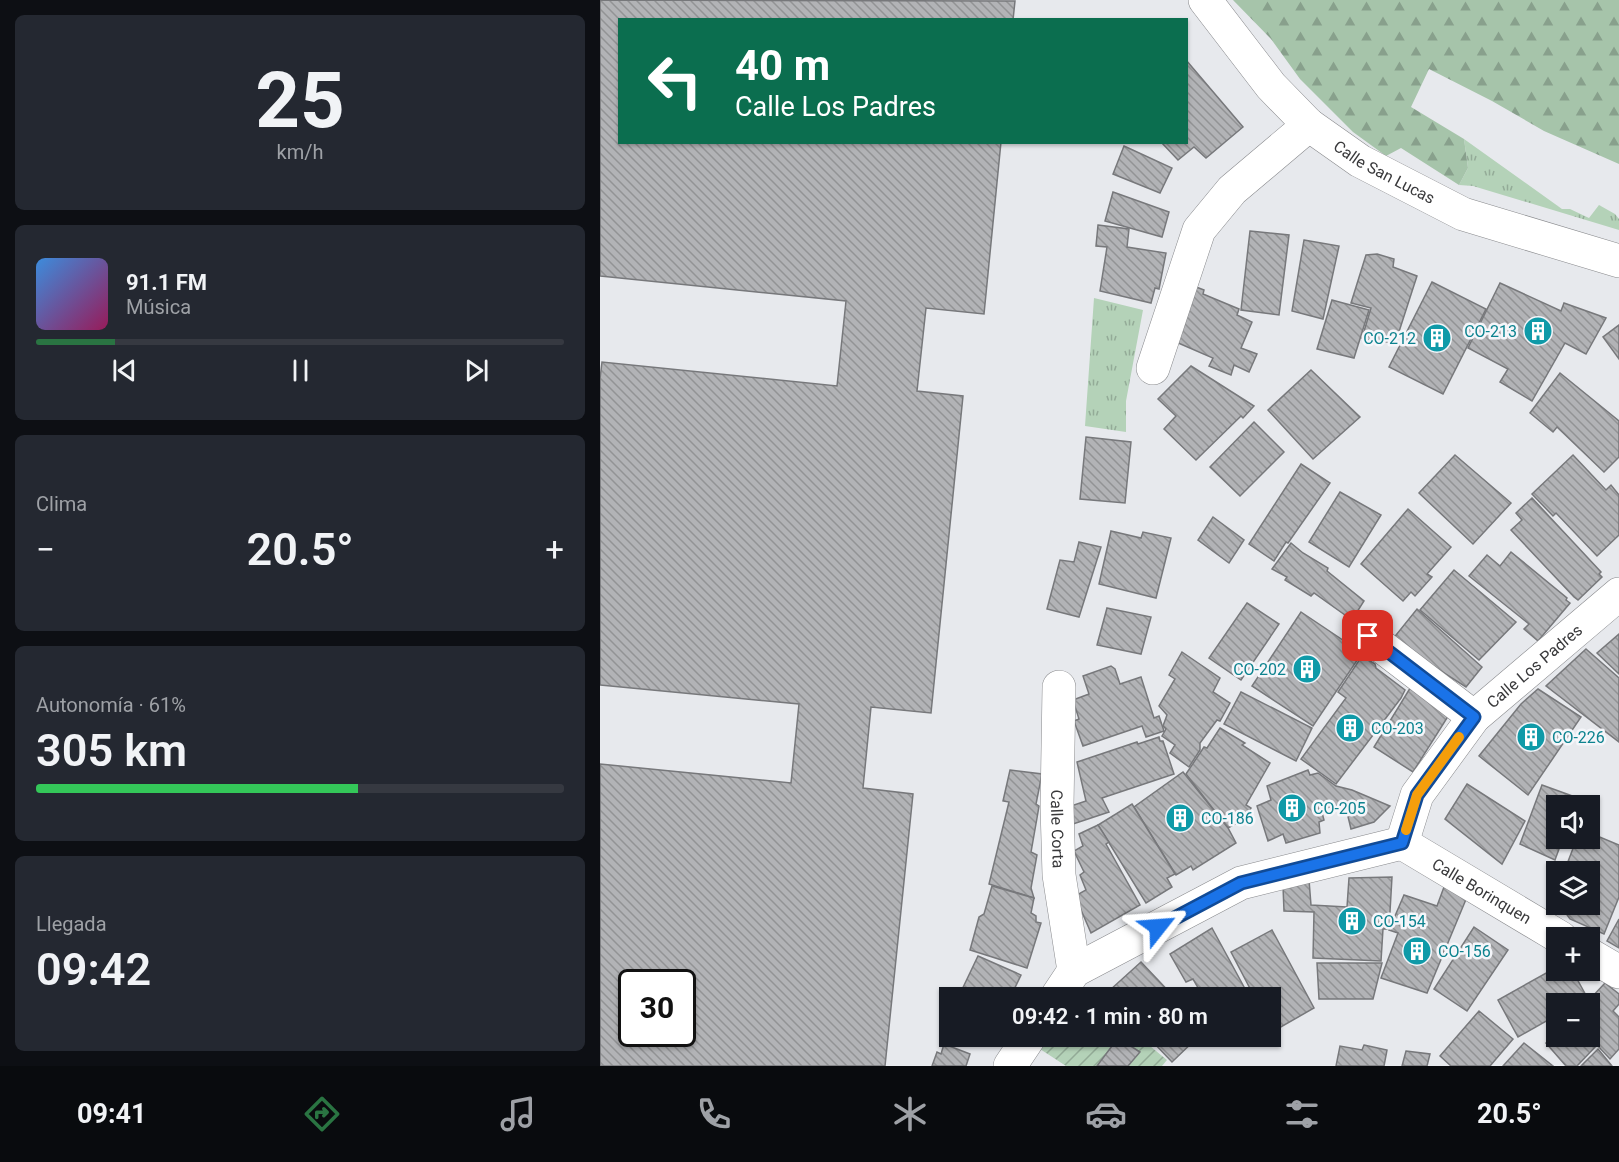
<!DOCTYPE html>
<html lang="es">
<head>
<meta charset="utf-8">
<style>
	body { margin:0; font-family:Roboto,sans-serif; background:#242831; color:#f1f3f6; height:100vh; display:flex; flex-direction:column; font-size:22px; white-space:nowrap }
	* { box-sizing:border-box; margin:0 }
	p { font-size:20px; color:#9ea1a6 }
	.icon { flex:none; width:33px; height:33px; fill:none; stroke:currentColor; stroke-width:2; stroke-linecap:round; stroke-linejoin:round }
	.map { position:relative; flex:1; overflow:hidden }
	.drawer { display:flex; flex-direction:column; gap:15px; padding:15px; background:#0d0f14; width:600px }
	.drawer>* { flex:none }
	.guide { position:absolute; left:18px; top:18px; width:570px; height:126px; border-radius:0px; box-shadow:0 2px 4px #0004; background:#0b6e4f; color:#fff; overflow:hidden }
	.fabs { position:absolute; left:946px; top:795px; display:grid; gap:12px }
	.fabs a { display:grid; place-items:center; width:54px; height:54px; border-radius:0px; background:#171b24; box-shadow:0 2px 4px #0004; font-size:30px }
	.speed { position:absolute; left:18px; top:969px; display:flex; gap:12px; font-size:30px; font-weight:700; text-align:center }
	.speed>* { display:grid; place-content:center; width:78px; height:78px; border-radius:50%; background:#171b24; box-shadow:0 2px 4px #0004; line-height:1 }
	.speed .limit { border:3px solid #111; border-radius:9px; background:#fff; color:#111 }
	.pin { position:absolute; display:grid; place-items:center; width:51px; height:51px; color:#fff; margin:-26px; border-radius:12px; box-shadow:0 3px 9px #0006 }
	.me { position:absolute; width:66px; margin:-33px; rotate:62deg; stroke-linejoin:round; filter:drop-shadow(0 0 4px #0008) }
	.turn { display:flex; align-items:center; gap:21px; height:126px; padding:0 18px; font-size:27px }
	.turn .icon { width:78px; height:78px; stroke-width:2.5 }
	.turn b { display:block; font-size:42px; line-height:51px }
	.big { font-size:45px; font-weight:600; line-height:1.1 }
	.drawer .widget { flex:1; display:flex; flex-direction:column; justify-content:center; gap:9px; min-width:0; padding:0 21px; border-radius:9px; background:#242831 }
	.drawer .dial { align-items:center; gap:0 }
	.dial b { font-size:78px; line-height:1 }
	.song { display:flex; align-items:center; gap:18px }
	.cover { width:72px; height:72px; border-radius:9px; background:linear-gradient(135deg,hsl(210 70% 55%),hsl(330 70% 35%)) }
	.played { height:6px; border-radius:3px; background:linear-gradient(90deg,#2a7442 15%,#363941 15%) }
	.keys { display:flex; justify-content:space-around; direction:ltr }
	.heat { display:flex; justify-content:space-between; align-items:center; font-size:33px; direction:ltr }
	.charge { height:9px; border-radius:4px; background:linear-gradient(90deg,#34c759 61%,#363941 0) }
	.trip { position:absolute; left:339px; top:987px; width:342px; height:60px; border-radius:0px; background:#171b24; box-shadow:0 2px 4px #0004; font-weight:600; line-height:60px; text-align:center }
	.dock { display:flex; height:96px; justify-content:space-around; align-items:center; background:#090b0e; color:#9ea1a6 }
	.dock .icon { width:42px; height:42px }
	.dock .active { color:#2a7442 }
	.dock b { font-size:27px; color:#f1f3f6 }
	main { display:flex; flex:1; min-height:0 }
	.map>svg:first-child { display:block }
</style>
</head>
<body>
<main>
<section class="drawer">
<div class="widget dial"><b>25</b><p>km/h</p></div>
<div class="widget">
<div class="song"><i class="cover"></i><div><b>91.1 FM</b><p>Música</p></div></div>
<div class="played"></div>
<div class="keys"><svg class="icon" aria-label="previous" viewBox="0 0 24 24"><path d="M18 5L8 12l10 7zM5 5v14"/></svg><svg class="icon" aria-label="pause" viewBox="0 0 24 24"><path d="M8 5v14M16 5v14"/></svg><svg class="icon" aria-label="next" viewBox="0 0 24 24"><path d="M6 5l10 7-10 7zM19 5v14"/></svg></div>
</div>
<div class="widget"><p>Clima</p>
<div class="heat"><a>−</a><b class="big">20.5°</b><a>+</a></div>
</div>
<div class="widget"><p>Autonomía · 61%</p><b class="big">305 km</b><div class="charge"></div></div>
<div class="widget"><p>Llegada</p><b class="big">09:42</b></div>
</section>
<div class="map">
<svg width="1019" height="1066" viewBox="0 0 1019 1066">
	<defs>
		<pattern id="grass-tufts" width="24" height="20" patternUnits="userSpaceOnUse" patternTransform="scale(1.5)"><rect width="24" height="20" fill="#b4d2b8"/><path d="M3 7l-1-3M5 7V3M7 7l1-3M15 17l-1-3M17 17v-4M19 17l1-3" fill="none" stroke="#93ab97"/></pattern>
		<pattern id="forest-firs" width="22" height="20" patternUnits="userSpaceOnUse" patternTransform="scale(1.5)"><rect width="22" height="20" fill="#a6c4aa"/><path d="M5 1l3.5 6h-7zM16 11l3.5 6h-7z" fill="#88a08c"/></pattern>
		<pattern id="garden-furrows" width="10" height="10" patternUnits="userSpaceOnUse" patternTransform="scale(1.5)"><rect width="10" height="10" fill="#b4d2b8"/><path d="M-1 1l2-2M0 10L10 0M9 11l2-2" fill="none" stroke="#93ab97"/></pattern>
		<pattern id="building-back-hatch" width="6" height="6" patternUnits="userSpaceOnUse" patternTransform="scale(1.5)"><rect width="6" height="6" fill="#b2b3b6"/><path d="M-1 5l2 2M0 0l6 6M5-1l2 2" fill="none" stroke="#929395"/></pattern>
	</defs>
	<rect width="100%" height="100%" fill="#e7e9ed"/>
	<g fill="url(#grass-tufts)">
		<polygon points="864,139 962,209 970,209 989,218 999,205 1015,214 1019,219 1019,230 873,186 859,185 868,168"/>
		<polygon points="494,298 543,310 526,401 526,432 485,426"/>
	</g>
	<polygon fill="url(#forest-firs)" points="633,0 1019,0 1019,164 944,131 892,101 829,69 811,107 864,139 868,168 859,185 801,148 786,156 753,132 700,79 671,39"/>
	<polygon fill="url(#garden-furrows)" points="450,1037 539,1037 567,1060 562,1066 466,1066 440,1049"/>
	<g fill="url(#building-back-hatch)" stroke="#77787b" stroke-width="1.5" fill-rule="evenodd">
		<path d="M0,0l415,1 -2,19h-393v122h381l-17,172 -58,-6 -9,83 46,5 -32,317 -60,-6 -8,81 50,6 -28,272h-285v-302l191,19 8,-79 -199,-19v-306l2,-17 235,24 9,-85 -246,-25zM32,982h50v52h-50z"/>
		<polygon points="586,60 643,127 606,158 594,147 578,160 561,142 586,142"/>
		<polygon points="524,146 572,168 560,193 513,174"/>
		<polygon points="513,192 569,212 562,237 505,221"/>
		<polygon points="498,225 529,229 527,247 566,253 559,289 555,288 551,303 500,291 507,247 496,246"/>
		<polygon points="650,231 689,235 679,315 641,310"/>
		<polygon points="704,240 739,246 723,319 692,311"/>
		<polygon points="777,254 794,259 793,267 817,276 795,344 780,340 779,343 762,338 771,308 751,303 766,255"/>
		<polygon points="832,282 886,309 843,394 789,367"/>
		<polygon points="900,283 961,311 964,303 1006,318 986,354 965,343 932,401 900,382 908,369 868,348"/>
		<polygon points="591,285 604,290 603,294 639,309 637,315 652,322 641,348 657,354 649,372 634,365 631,375 609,366 613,358 576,342"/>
		<polygon points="732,300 769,310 754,358 717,349"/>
		<polygon points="1019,325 1019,359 1003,337"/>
		<polygon points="591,366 654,406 643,418 641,416 596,460 564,429 576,416 558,399"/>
		<polygon points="711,370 760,417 713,459 668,410"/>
		<polygon points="960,373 1019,421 1019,457 1004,472 957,427 953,432 930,413"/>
		<polygon points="654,422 684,452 640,496 610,467"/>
		<polygon points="486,437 531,442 525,503 480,499"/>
		<polygon points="855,455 911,503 873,544 819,493"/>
		<polygon points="973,455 1006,490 1011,485 1019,495 1019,535 997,556 956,513 953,516 932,494"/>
		<polygon points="701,464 730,483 688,543 686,542 674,561 649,544"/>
		<polygon points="740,492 781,515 749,567 709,542"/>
		<polygon points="932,498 1001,572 999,574 1002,577 978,600 974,597 911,530 922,520 916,513"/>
		<polygon points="808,509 851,547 827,574 832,577 815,596 811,592 803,601 761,564"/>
		<polygon points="613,517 644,540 629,563 598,540"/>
		<polygon points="511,531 541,538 543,532 571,538 556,598 499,584"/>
		<polygon points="479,542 501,547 479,617 447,609 460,560 474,562"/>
		<polygon points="691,543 703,553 728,568 727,571 764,601 752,620 714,593 711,596 685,580 687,577 672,569"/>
		<polygon points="911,552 967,598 966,600 970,603 938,641 924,629 929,624 869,576 887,555 900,566"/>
		<polygon points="854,570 916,622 879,660 820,610"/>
		<polygon points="647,603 679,624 641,680 609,658"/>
		<polygon points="507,608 551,617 541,654 497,645"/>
		<polygon points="817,609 882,667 866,687 792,640"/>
		<polygon points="701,612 762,653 713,726 652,686"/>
		<polygon points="1019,634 1019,674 997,653"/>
		<polygon points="986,649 1019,678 1019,742 946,686"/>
		<polygon points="582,652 620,678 613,692 630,703 620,721 617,720 600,743 600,750 589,767 570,753 575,745 562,736 566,729 563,726 567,715 559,706 575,679 569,675"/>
		<polygon points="762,656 775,664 776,668 805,690 801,698 736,784 701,759 746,698 738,692"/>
		<polygon points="511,666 515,669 520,684 541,677 554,718 559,716 564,731 546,737 542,726 483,746 474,721 479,719 473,700 489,694 483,676"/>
		<polygon points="812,685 852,710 813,772 774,747"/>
		<polygon points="938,689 981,717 928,795 879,756 921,704"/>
		<polygon points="641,692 712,728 696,761 624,724"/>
		<polygon points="620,728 645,743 642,745 670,763 646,805 651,808 646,819 642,820 628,828 586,774 604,747 607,748"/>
		<polygon points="559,737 560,741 563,741 574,774 502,798 509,812 473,824 471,806 486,801 477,762 537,742 538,744"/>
		<polygon points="410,770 442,774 436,804 439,806 437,818 431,852 437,855 431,888 434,898 389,884 409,802 403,801"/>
		<polygon points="708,770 710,775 718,773 736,786 752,790 790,806 774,822 751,829 745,804 721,809 724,820 719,822 720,833 686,843 683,834 668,841 657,806 671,800 667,786"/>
		<polygon points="583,772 628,828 636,843 593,870 591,866 576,875 534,807"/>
		<polygon points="867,784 925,821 902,864 845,819"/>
		<polygon points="942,785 978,798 976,806 957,806 957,838 963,838 955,860 920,844"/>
		<polygon points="532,804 575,874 567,878 572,887 546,903 498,825"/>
		<polygon points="498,825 509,842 506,844 540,905 491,933 475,896 486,890 480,875 484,872 474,851 483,846 479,834"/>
		<polygon points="990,833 1019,845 1019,897 1004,934 970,919 959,904 990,904 990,872 964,872 977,838 990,838"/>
		<polygon points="792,877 789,929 783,929 781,961 713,958 714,912 684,911 683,886 709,880 711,905 747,907 749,878"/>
		<polygon points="392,886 434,898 431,913 436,916 436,922 441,923 427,968 370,950 379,917 384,914"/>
		<polygon points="844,887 867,897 827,993 781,978 798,933 789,930 804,895 837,906"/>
		<polygon points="1019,919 1019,948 1007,941"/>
		<polygon points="874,927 908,950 867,1011 834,989"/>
		<polygon points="612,928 650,998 604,998 593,979 586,982 570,954"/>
		<polygon points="672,930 714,1008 672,1032 670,998 655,998 631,952"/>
		<polygon points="378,956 421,975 410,998 358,998"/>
		<polygon points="541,962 575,998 517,998 510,990"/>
		<polygon points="717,963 782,963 773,999 719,999"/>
		<polygon points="957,967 957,970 972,970 988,999 979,1004 957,1004 957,1015 918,1037 898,1000"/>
		<polygon points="1005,983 1019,994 1019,1004 1013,1011 1019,1017 1019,1049 1010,1059 997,1045 977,1066 966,1066 946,1043 957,1033 957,1036 990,1036 989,1004 994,999 992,997"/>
		<polygon points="879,1011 913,1039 890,1066 851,1066 840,1056"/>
		<polygon points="554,1036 599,1036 572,1062 552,1041 555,1038"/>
		<polygon points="518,1038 540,1052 528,1066 497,1066"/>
		<polygon points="924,1043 953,1066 903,1066"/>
		<polygon points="344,1044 370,1054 366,1066 332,1066 337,1052 341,1054"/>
		<polygon points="764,1045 787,1050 784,1066 736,1066 740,1046 762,1050"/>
		<polygon points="998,1049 1012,1066 981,1066"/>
		<polygon points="806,1051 830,1054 827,1066 802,1066"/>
	</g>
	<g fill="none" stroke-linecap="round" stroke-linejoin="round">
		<g stroke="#88898c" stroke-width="34">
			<g id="minor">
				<path id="s1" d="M605,0l66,86 38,39 51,36 103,53 156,47"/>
				<polyline points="553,368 599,230 632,190 709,125"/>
				<polyline points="768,636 874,717"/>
				<path id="s2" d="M459,687l-2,120 2,68 15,96"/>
				<path id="s3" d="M802,843l15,-48 57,-78 145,-123"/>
				<path id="s4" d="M802,843l159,95"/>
				<polyline points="990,955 1019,972"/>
				<polyline points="456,998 474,971 641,883 802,843"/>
				<polyline points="410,1066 430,1036"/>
			</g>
		</g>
		<use href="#minor" stroke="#fff" stroke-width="33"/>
	</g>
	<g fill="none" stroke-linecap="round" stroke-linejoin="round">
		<g stroke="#114b97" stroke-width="15">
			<polyline id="route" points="558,927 641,883 802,843 817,795 874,717 768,636"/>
		</g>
		<use href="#route" stroke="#1a73e8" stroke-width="10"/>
		<polyline stroke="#f59e0b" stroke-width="10" points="806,830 817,795 859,737"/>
	</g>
	<defs>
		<g id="building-disc" transform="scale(1.5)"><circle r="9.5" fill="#0f9aa8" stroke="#f5f6fa"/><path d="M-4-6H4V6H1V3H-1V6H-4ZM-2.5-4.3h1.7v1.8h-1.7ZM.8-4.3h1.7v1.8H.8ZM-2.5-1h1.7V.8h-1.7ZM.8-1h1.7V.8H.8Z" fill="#fff"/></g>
	</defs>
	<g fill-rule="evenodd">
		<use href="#building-disc" x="938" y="331"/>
		<use href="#building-disc" x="837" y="338"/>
		<use href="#building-disc" x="707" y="669"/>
		<use href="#building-disc" x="750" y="728"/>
		<use href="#building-disc" x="931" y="737"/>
		<use href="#building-disc" x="692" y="808"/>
		<use href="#building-disc" x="580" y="818"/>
		<use href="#building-disc" x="752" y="921"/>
		<use href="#building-disc" x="817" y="951"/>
	</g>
	<g text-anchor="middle" stroke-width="5" stroke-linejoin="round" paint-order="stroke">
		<g font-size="16" fill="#39393b" stroke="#f5f6fa">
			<text dy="6" stroke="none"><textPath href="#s1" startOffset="252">Calle San Lucas</textPath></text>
			<text dy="6" stroke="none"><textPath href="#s3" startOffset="226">Calle Los Padres</textPath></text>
			<text dy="6" stroke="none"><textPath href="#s2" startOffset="142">Calle Corta</textPath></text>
			<text dy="6" stroke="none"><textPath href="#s4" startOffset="93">Calle Borinquen</textPath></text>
		</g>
		<g font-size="16" fill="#0d838f" stroke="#f5f6fa" text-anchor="start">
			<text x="917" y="337" text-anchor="end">CO-213</text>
			<text x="816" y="344" text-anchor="end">CO-212</text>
			<text x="686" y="675" text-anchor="end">CO-202</text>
			<text x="771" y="734">CO-203</text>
			<text x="952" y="743">CO-226</text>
			<text x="713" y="814">CO-205</text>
			<text x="601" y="824">CO-186</text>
			<text x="773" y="927">CO-154</text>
			<text x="838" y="957">CO-156</text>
		</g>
	</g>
</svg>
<div class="fabs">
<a><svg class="icon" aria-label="sound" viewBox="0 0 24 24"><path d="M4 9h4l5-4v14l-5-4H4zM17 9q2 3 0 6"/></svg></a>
<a><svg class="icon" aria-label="layers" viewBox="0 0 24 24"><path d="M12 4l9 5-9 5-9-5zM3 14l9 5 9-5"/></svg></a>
<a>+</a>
<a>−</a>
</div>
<div class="speed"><div class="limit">30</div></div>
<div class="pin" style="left:768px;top:636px;background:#d93025"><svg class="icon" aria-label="arrive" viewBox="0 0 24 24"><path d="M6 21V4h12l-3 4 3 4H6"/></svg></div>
<svg class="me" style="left:558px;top:927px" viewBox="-20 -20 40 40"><path d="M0-17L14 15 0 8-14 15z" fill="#1a73e8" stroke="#fff" stroke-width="4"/></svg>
<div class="trip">09:42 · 1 min · 80 m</div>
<div class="guide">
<div class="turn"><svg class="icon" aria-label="left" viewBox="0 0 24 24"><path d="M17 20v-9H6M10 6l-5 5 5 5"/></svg><div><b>40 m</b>Calle Los Padres</div></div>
</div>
</div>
</main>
<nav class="dock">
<b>09:41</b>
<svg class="icon active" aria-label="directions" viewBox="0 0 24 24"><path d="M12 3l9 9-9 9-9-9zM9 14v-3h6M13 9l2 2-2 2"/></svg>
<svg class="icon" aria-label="music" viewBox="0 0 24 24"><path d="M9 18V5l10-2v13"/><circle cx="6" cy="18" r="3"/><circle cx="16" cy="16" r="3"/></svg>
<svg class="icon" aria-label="phone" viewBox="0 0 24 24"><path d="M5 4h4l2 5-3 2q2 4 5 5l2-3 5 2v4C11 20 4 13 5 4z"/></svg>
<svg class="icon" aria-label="climate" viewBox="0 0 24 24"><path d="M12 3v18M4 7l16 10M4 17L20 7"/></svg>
<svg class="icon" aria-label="car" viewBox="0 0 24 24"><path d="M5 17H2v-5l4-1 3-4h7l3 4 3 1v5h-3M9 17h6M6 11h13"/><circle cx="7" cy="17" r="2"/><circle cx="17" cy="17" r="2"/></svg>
<svg class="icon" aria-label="filters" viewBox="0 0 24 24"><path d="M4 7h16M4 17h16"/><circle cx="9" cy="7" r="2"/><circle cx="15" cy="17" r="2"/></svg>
<b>20.5°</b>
</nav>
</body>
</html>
